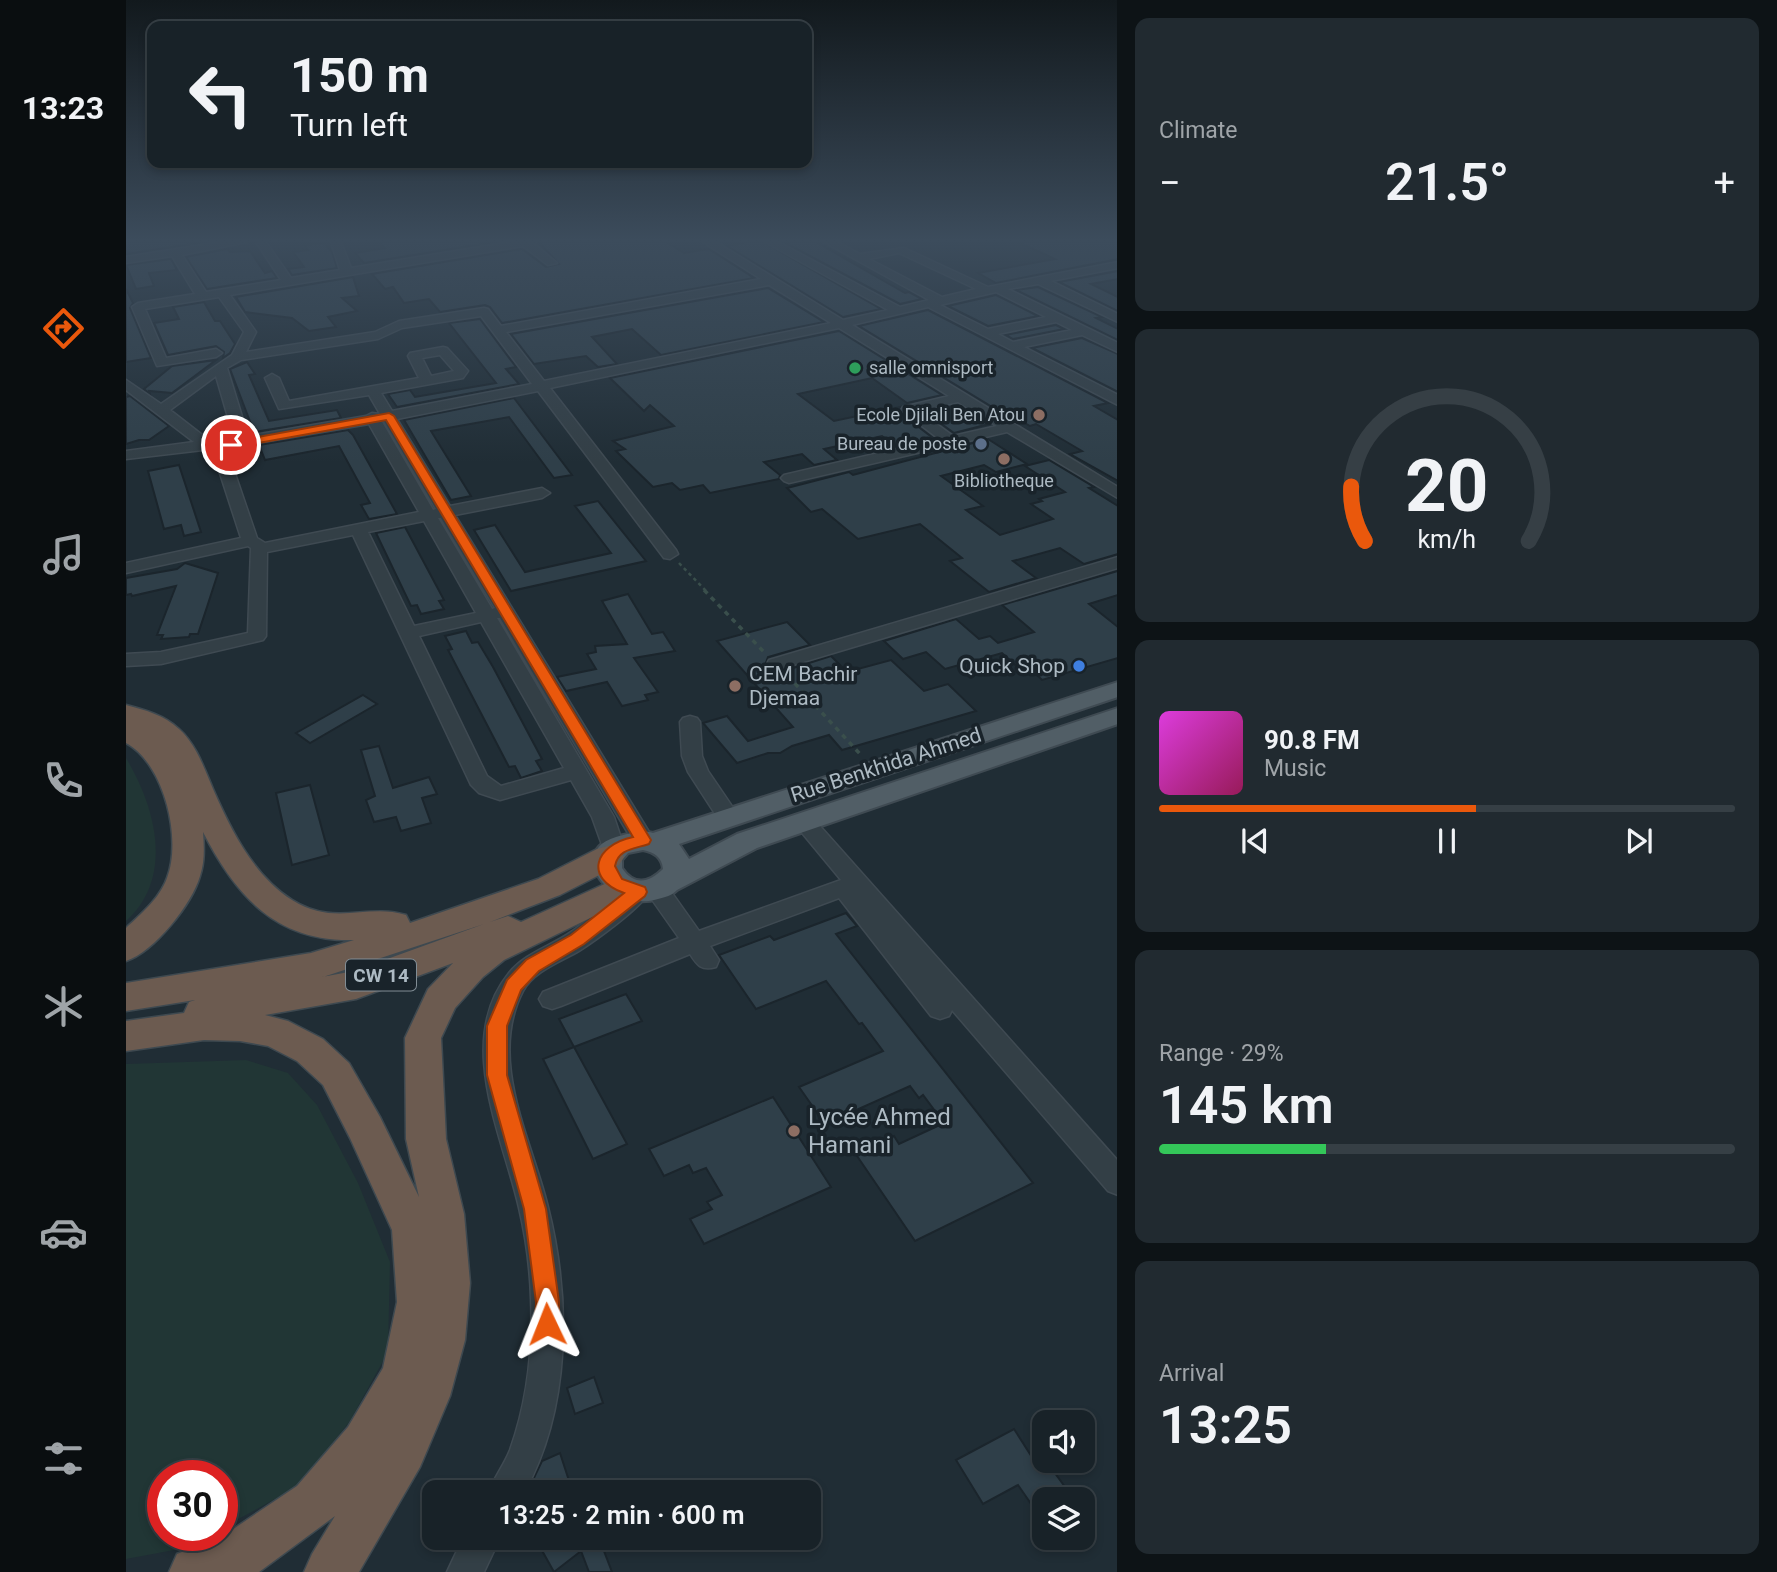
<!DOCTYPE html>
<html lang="en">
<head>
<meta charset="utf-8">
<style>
	body { margin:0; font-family:Roboto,sans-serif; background:#212a30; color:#f1f3f6; height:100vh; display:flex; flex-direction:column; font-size:26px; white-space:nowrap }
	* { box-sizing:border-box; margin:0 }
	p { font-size:23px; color:#9fa4a8 }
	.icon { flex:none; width:38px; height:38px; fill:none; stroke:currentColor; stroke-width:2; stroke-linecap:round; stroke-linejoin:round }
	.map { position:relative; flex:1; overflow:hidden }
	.sheet { display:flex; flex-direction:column; gap:18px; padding:18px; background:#0d1316; width:660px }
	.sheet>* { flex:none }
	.banner { position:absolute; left:21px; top:21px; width:665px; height:147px; border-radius:14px; box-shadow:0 4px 10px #0003,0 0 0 2px #363f45; background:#182228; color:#f1f3f6; overflow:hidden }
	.fabs { position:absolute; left:906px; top:1410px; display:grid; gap:14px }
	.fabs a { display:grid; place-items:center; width:63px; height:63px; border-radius:14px; background:#182228; box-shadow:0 4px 10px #0003,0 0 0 2px #363f45; font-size:35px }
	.speed { position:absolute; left:21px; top:1460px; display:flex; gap:14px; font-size:35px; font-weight:700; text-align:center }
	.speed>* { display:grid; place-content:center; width:91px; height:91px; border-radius:50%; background:#182228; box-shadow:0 4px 10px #0003,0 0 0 2px #363f45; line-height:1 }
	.speed .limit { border:10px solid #d22; background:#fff; color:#111 }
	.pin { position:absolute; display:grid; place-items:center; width:60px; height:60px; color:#fff; margin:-30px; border:4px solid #fff; border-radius:50%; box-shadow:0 2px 7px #0007 }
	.me { position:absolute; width:77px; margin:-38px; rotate:358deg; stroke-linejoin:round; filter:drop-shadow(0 0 5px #0008) }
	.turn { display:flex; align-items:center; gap:24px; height:147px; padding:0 28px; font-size:32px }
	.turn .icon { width:91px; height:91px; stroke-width:2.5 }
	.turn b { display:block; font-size:49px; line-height:60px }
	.big { font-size:52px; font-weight:600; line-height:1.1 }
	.sheet .widget { flex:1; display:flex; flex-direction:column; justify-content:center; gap:10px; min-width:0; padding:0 24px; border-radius:14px; background:#212a30 }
	.sheet .dial { align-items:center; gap:0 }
	.dial svg { height:182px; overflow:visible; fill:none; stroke:#363f45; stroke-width:7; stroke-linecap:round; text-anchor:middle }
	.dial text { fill:#f1f3f6; stroke:none }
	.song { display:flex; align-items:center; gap:21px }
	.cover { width:84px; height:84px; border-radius:10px; background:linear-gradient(135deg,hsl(300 70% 55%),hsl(330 70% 35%)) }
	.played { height:7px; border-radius:4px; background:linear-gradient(90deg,#ea580c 55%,#363f45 55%) }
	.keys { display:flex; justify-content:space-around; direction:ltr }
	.heat { display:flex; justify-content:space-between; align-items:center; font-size:38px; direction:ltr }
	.charge { height:10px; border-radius:5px; background:linear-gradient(90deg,#34c759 29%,#363f45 0) }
	.trip { position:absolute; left:296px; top:1480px; width:399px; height:70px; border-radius:14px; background:#182228; box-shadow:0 4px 10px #0003,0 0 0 2px #363f45; font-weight:600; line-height:70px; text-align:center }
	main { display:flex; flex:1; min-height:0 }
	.tab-bar { display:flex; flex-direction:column; width:126px; justify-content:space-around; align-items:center; background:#0a0e10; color:#9fa4a8 }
	.tab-bar .icon { width:49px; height:49px }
	.tab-bar .active { color:#ea580c }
	.tab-bar b { font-size:32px; color:#f1f3f6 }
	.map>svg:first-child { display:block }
</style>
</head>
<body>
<main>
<nav class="tab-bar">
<b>13:23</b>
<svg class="icon active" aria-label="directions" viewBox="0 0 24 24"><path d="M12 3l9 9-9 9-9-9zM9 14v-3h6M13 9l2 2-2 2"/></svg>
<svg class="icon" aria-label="music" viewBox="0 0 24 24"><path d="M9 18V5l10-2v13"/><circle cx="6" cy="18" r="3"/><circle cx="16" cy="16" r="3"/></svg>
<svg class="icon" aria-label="phone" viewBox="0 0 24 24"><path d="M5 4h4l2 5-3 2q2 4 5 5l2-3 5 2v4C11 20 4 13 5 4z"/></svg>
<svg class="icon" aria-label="climate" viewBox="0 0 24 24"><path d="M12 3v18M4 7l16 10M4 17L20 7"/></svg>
<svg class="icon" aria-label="car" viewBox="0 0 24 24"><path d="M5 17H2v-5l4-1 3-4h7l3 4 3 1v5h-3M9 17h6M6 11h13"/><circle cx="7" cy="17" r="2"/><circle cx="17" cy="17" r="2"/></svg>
<svg class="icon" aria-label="filters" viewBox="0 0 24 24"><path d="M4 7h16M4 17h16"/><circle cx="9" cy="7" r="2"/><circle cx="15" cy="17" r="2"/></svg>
</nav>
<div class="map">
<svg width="992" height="1572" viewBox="0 0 992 1572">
	<rect width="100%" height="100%" fill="#202d35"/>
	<g fill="#213635">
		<path d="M0,758c29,48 49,119 0,163z"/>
		<polygon points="120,1060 162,1073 191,1105 232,1183 264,1262 262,1352 224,1421 173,1486 96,1528 96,1475 37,1475 37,1535 84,1535 59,1548 0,1559 0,1064"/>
	</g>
	<g fill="#2f3f49" stroke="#1b252c" stroke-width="2">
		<polygon points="0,242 78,242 0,254"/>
		<polygon points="253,242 368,242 238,263 229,253 259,248"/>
		<polygon points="413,242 540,242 558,253 583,249 628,278 376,323 364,307 359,305 314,312 303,299 278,303 267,287 259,289 246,274 396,249 420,267 433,264"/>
		<polygon points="622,242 637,242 755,309 717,317 601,246"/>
		<polygon points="658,242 690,242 779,293 783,292 796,299 774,304"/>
		<polygon points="892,242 992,242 992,259 870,283 852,273 929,259"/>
		<polygon points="198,243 206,252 211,268 166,275 162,269 178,267 167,252 182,250 179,245"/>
		<polygon points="101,249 104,252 124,251 139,273 146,271 151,278 81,289 60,257"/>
		<polygon points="45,259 51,270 23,273 28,286 10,289 0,265"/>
		<polygon points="992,271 992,279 965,284 992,297 992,311 933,282"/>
		<polygon points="227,277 233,296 216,298 231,311 202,317 210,327 183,331 166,318 119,312 110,297"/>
		<polygon points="912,287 976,317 970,318 992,329 992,340 890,290"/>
		<polygon points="642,288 698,322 535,355 506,329 466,337 491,364 472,367 460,356 408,364 385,334"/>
		<polygon points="0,289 7,303 4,308 25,358 0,362"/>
		<polygon points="870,295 912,316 862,326 822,306"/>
		<polygon points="78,302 89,321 94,321 109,344 104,353 97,358 98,352 90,346 42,355 28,323 53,319 47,307"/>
		<polygon points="802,310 982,403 968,406 992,420 992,481 944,454 956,451 910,424 904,426 890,418 886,419 733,326"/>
		<polygon points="354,319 390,367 380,369 393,384 271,407 262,394 284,390 289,397 370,383 323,323"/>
		<polygon points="930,325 938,329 887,339 880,335"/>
		<polygon points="713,331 816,395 781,403 746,378 672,394 708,421 774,407 773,412 807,438 769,446 756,436 698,449 711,460 688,465 676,454 638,462 654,475 653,479 584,493 577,485 554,490 546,483 527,487 490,451 499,449 487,441 548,426 524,405 518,411 484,378"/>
		<polygon points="956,338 992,354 992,392 906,348"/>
		<polygon points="90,360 46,393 23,391 24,394 18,389 46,366"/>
		<polygon points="121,362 129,374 123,375 143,421 211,410 215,418 128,432 104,369"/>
		<polygon points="4,396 43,426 23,440 13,440 0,444 0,397"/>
		<polygon points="388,398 446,475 428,478 383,417 305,431 345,496 325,500 278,420"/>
		<polygon points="832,405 863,424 828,433 799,412"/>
		<polygon points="222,430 227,435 271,514 243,519 235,505 244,503 213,446 139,460 133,445"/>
		<polygon points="862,439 901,464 870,472 858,465 815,476 857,506 840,510 874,535 927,519 905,504 916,501 913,499 939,492 899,466 923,460 968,487 963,488 992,506 992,554 958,564 934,548 887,561 910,578 863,592 824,561 836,558 794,524 732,539 696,509 685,512 661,488 723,472 727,475"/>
		<polygon points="53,465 75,532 58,536 55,525 38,529 22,471"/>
		<polygon points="472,501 520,561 385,591 348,530 369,525 399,572 485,553 449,506"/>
		<polygon points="279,527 318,600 313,601 318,609 295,614 291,605 285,606 250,533"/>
		<polygon points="59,563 92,573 81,607 72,634 64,634 63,637 35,639 37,635 31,635 50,586 6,596 5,594 0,595 0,578 51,569"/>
		<polygon points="992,571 992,595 963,604 992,627 992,658 916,680 904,668 896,671 876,653 819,669 800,652 777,659 758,641 830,619 853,639 864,636 872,643 908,632 876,605"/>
		<polygon points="502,594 526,634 537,632 549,651 508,658 532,692 519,695 522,700 496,706 481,682 440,691 431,677 470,669 461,654 470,652 469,646 501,644 476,601"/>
		<polygon points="661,622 684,645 642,657 639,665 643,671 658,671 705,656 721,672 765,660 798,691 822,684 850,711 716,750 703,735 666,746 654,753 642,753 611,763 577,723 601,716 622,741 667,727 591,641"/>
		<polygon points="340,631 346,643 352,642 367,667 416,759 410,761 416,771 395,778 389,766 383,767 322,650 326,649 319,636"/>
		<polygon points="237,695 251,704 184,743 170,733"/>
		<polygon points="253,746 267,788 303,777 311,794 296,798 305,823 275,831 270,817 248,822 240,800 249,796 235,750"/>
		<polygon points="184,785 203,855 166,865 150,793"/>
		<polygon points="720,913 731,926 710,934 907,1183 789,1241 729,1153 768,1136 773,1144 818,1123 797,1095 793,1098 784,1086 699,1124 673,1087 757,1051 736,1023 733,1024 700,981 630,1009 593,955 644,936 648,940"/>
		<polygon points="500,994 516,1021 448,1047 433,1019"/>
		<polygon points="448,1047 501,1144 467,1159 417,1059"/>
		<polygon points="647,1097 705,1187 578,1244 564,1219 586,1209 581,1202 596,1195 580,1168 567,1173 563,1165 538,1176 523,1149"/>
		<polygon points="468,1377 477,1403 449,1414 441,1388"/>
		<polygon points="888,1429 911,1465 920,1461 942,1491 928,1500 919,1500 919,1506 910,1511 892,1485 857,1504 830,1460"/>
		<polygon points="434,1453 447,1493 408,1493 405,1484 416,1461"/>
		<polygon points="409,1538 473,1538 486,1572 463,1572 455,1551 428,1572"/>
	</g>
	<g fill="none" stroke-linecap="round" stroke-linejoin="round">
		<g stroke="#3f4a52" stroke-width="3">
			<g id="minor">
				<path d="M95,242h26l-65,13 24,37 75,-12 -25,-38h10l25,36 49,-8 -9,-28h10l10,26 160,-26h25l-2,2 23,19 -9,2 -25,-19 -293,49 26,37 -10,20 129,-20 24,-11 85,-13 4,1 13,17 260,-47 -58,-37h13l127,78 45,-10 -123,-68h13l122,65 29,-7 -105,-58h13l23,12 44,-6 84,39 130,-25v6l-67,13 67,33v8l-80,-38 -30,5 110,54v9l-36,-17 -58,12 94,48v10l-190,-98 -76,18 266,162v11l-111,-66 -218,51 -5,-2 -3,-3 3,-3 155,-36 -38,-29 2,-3 46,-11 -110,-68 -289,60 126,162 2,4 -8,5 -6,-1 -126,-167 -141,28 53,87 92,-18 8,5 -8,5 -87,17 199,325 -3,5 -8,3 -8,-3 -135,-227h-3l117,199 11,33 -3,6 -8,2 -8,-2 -14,-39 -21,-37 -71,20 -21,-7 -8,-8 -118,-250 -86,17 -1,84 -3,4 -102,24 -35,2v-12l35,-2 87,-19 3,-85 -3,-2 -122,27v-10l115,-25 -27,-83 6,-7 -94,11v-8l68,-9 -68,-52v-10l35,24 71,-49 12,-23 -25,-35 -74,12 21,49 50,-9 6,4 -6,4 -59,9 -25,-59 6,-4 57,-9 -23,-38 -46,7v-6zM773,253l77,36 -34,8 -73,-38zM643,285l62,38 -287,58 -38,-49zM870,292l50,25 -58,12 -48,-24zM355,316l51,68 -140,27 -11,-18 82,-15 5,-7 -21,-23 -4,-1 -33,6 -2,3 11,22 -130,23 -10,-23 -7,-4 -7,4 14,31 90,-14 11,19 -8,-1 -6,3 -118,20 -21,-68 14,-8 137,-21 24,-11zM930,322l16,8 -59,12 -15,-8zM314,355l14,16 -23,5 -9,-18zM90,376l18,62 -24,3 -40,-31zM832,402l39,24 -44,10 -34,-25zM258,421l52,88 -3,1 -51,-88zM243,424l50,88 -154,31 -8,-5 -28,-82 7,-8 9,-3zM312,518h3l54,90 -3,1zM298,521l52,92 -62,13 -46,-94zM355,622l83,146 -63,18 -14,-10 -68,-140z"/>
				<polygon points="992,557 992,568 657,668 643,668 641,664 643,660"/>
				<polygon points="564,716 571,718 574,722 576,756 582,771 614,818 611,823 603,825 595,823 562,772 556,756 554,722 557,718"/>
				<path d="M678,815l8,2 306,344v34l-10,-4 -156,-181 -3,6 -9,3 -9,-3 -92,-118 -129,48 9,14 -3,7c-15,4 -19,-2 -26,-13l-129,52 -9,3 -9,-3 -4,-7 4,-7 136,-54 -31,-44c-9,15 -53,47 -69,57 -19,11 -45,20 -56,40 -36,69 9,149 25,216 23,92 23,202 -24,286h-36c6,-15 16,-28 22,-43 17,-47 23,-102 21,-152 -1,-30 -5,-60 -12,-90 -16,-72 -65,-167 -10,-235 16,-20 42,-27 62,-41 20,-14 39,-31 59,-46l8,-2 9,3 2,-4 8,-2 8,2 34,48 142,-51 -48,-58 3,-5z"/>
				<polygon points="337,1538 374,1538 358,1572 321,1572"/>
			</g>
		</g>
		<g stroke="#3f4a52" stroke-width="4">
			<path id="major" d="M992,682v15l-439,147 10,15 48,-25 381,-126v16l-361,124 -80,42c-6,6 -11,7 -19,9 -49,15 -92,-48 -42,-62 12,-3 24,-8 37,-4zM517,850c11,2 19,7 20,19 -14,14 -29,17 -41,-1v-8l6,-7z"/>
		</g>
		<g stroke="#3e4950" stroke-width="3">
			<path id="highway" d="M0,705c19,5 38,10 53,24 17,15 25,39 34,60 18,41 40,86 79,111 43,27 74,3 114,15l4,8 128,-44 59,-30 11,-3 11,3 5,8 -5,8 -59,30 -70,27 18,-6 13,6 88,-40 12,3 4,9 -4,9 -117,57 -21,17 -28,31 -14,30 5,101 18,75 6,69 -5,57 -15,56 -30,71 -61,105h-55l8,-18 23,-38 -76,56h-90l8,-18 46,-18 74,-50 51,-59 35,-59 14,-66 -5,-72 -42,-92 -27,-53 -26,-24 -29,-15 -28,-5 -36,-1 -78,11v-30l58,-8 5,-11 6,-2 -69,11v-28l185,-30 43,-13c-78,2 -118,-44 -151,-108 1,14 2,29 -3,44 -8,28 -46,76 -74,85v-33c15,-14 34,-30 41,-50 15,-38 -2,-114 -41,-135zM358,924l-130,47 -32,6h1zM327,963l-25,26 -23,49 1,101 13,58 -39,-80 -31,-54 -26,-24 -35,-18 -23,-6 91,-16z"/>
		</g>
		<polyline stroke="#3a4f4c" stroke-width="2.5" stroke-dasharray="3.5 3.5" stroke-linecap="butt" points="553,563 580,591"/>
		<g stroke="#3a4f4c" stroke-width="3.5" stroke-dasharray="5 5" stroke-linecap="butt">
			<polyline points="578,590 639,653"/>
			<polyline points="662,676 735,755"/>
		</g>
		<use href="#minor" fill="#333f46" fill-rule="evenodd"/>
		<use href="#major" fill="#515e66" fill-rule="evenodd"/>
		<use href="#highway" fill="#6c5b50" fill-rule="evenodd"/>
	</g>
	<linearGradient id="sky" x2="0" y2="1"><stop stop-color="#12191d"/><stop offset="0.52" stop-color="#3c4c5c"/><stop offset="1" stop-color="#3c4c5c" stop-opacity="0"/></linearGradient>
	<rect width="992" height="462" fill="url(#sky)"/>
	<path fill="#ea580c" stroke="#983908" stroke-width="2" d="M263,413l5,3 257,424 -2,4c-15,5 -31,5 -34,22l7,13 23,8 2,5 -2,4 -61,48 -45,27 -18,19 -14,36v49l39,134 13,93v22l-4,8 -8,4 -9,-4 -3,-8 1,-22 -12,-93 -37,-134v-49l20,-46 19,-20 45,-25 53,-42c-41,-15 -29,-48 9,-56l-247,-417 -155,28 -6,-3 6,-3z"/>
	<circle fill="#2e9e5b" stroke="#19232a" stroke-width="2.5" cx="729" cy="368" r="7"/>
	<g fill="#8d6e63" stroke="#19232a" stroke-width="2.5">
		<circle cx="913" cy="415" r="7"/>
		<circle cx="878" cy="459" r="7"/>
		<circle cx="609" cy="686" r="7"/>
		<circle cx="668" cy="1131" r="7"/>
	</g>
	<circle fill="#5c6f8a" stroke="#19232a" stroke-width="2.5" cx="855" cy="444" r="7"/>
	<circle fill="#3f7fe0" stroke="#19232a" stroke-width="2.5" cx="953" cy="666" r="7"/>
	<g text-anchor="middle" stroke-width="7" stroke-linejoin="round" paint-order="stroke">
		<g font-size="18" fill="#adbac3" stroke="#19232a" text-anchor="end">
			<text x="743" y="374" text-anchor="start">salle omnisport</text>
			<text x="899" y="421">Ecole Djilali Ben Atou</text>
			<text x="841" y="450">Bureau de poste</text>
			<text x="878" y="487" text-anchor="middle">Bibliotheque</text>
		</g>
		<rect fill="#19232a" stroke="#818d95" stroke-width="2" x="220" y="959.5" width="70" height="31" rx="5"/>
		<g font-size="19" font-weight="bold" fill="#adbac3">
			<text x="255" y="982">CW 14</text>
		</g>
		<g font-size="21" fill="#adbac3" stroke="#19232a" text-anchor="end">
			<text x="939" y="673">Quick Shop</text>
			<text x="623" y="681" text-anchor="start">CEM Bachir<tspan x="623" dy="24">Djemaa</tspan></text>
		</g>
		<g font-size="21" fill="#adbac3" stroke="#19232a">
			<text transform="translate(760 765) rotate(-18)" y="7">Rue Benkhida Ahmed</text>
		</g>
		<g font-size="24" fill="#adbac3" stroke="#19232a" text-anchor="start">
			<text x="682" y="1125">Lycée Ahmed<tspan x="682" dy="28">Hamani</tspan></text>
		</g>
	</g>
</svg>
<div class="fabs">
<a><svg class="icon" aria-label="sound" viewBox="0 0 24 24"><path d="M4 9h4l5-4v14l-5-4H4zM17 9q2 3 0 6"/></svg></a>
<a><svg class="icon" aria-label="layers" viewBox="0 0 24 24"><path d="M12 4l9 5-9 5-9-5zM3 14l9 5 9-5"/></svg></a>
</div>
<div class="speed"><div class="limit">30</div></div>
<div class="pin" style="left:105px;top:445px;background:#d93025"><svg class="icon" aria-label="arrive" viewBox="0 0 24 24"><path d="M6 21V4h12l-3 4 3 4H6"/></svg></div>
<svg class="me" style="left:421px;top:1324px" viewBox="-20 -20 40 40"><path d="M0-17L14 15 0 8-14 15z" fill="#ea580c" stroke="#fff" stroke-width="4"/></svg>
<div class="trip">13:25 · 2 min · 600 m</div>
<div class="banner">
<div class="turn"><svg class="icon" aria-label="left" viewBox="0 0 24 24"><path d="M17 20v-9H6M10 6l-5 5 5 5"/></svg><div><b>150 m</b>Turn left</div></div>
</div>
</div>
<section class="sheet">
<div class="widget"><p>Climate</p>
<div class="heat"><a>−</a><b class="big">21.5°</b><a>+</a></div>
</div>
<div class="widget dial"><svg viewBox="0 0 100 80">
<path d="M14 69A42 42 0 1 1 86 69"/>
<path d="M14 69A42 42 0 0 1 8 45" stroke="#ea580c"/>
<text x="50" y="56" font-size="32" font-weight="700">20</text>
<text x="50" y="72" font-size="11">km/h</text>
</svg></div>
<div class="widget">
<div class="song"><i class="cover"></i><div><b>90.8 FM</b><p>Music</p></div></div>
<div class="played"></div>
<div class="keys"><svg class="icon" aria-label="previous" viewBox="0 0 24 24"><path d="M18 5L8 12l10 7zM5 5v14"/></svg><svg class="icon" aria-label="pause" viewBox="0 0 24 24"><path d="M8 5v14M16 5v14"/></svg><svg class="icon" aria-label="next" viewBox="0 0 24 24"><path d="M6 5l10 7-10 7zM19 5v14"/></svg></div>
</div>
<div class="widget"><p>Range · 29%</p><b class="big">145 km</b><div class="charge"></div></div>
<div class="widget"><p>Arrival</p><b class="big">13:25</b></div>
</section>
</main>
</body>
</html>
